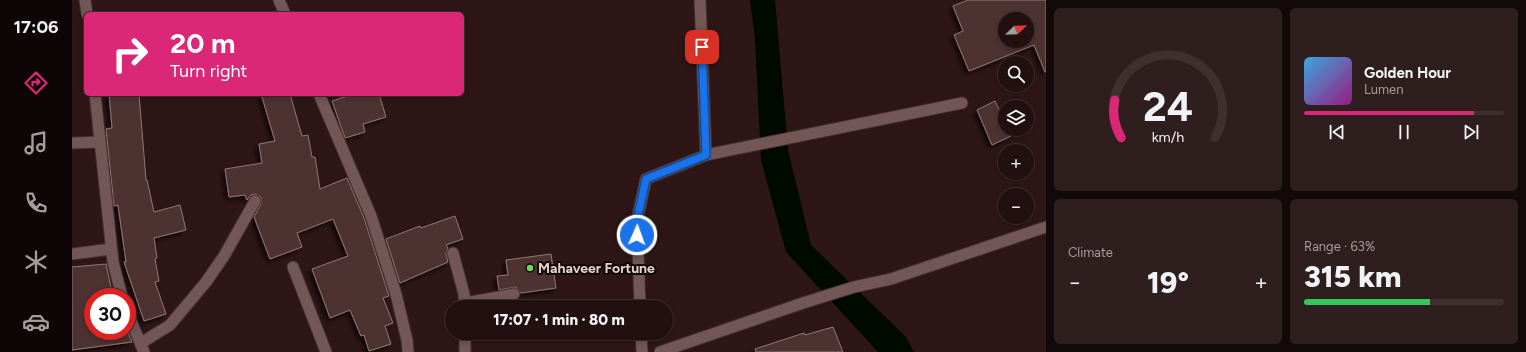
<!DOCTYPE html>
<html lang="en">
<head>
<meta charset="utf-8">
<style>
	body { margin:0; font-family:Figtree,sans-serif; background:#2e1e1e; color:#f1f3f6; height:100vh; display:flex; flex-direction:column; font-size:15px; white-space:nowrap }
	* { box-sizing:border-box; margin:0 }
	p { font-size:13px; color:#a29d9f }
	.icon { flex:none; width:22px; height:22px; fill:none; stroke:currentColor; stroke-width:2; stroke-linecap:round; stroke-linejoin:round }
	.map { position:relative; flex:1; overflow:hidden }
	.details { display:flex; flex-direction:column; gap:8px; padding:8px; background:#130909; width:480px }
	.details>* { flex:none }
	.hud { position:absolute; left:12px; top:12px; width:380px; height:84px; border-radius:6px; box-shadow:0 2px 6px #0003,0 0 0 1px #3f3030; background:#db2777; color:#fff; overflow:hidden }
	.needle { width:26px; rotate:67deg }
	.tools { position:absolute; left:926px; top:12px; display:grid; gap:8px }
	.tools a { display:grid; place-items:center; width:36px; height:36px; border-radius:50%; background:#221010; box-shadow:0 2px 6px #0003,0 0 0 1px #3f3030; font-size:20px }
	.speed { position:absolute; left:12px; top:288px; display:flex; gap:8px; font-size:20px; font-weight:700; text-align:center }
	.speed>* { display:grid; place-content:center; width:52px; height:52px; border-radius:50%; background:#221010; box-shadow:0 2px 6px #0003,0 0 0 1px #3f3030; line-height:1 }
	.speed .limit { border:6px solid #d22; background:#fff; color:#111 }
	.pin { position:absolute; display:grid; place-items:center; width:34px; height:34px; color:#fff; margin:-17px; border-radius:8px; box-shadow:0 2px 6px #0006 }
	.me { position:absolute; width:44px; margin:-22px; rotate:2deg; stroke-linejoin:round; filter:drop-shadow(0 0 3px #0008) }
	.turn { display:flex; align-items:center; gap:14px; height:84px; padding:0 20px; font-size:18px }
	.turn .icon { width:52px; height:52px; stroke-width:2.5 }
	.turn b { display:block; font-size:28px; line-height:34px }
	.big { font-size:30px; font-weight:800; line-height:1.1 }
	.details .tile { flex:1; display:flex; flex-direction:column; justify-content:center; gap:6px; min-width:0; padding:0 14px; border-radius:6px; background:#2e1e1e }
	.details .dial { align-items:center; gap:0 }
	.dial svg { height:104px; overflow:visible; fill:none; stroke:#3f3030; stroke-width:7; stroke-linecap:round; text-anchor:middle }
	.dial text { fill:#f1f3f6; stroke:none }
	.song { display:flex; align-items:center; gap:12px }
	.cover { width:48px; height:48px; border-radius:6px; background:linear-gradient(135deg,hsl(200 70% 55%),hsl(310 70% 35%)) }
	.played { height:4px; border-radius:2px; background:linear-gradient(90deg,#db2777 85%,#3f3030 85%) }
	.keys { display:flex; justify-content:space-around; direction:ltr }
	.heat { display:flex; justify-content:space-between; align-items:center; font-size:22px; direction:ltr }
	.charge { height:6px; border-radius:3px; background:linear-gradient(90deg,#34c759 63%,#3f3030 0) }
	.details .tiles { flex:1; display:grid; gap:8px; grid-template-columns:repeat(2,1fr) }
	.trip { position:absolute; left:373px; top:300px; width:228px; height:40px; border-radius:20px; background:#221010; box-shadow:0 2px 6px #0003,0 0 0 1px #3f3030; font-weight:800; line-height:40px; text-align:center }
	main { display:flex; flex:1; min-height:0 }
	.tabs { display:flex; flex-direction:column; width:72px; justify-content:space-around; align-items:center; background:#0e0606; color:#a29d9f }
	.tabs .icon { width:28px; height:28px }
	.tabs .active { color:#db2777 }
	.tabs b { font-size:18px; color:#f1f3f6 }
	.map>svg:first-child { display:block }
</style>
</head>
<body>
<main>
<nav class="tabs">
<b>17:06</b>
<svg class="icon active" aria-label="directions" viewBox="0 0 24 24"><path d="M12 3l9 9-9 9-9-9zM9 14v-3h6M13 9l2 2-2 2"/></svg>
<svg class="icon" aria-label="music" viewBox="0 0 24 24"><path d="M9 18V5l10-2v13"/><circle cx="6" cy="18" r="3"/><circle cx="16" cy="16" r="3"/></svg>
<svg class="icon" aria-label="phone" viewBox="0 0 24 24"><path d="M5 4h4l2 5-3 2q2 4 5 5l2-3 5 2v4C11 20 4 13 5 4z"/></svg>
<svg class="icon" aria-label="climate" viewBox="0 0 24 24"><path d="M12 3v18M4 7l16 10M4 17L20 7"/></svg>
<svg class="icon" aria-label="car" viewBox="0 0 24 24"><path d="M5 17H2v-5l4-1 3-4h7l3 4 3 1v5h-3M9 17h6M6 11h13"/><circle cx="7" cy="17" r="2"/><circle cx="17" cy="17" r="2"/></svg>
</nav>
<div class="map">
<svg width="974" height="352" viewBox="0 0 974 352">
	<defs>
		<filter id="shadow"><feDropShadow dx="-3.5" dy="3.5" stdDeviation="2" flood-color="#0009"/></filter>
	</defs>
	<rect width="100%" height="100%" fill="#2e1616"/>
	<polygon fill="#000900" points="678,0 703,0 716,150 739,245 834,337 842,352 806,352 714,252 689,160 683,39"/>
	<g fill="#4e3333" stroke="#947575" fill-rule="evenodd" filter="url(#shadow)">
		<path d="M896,0h78v72h-1l-11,-27 -65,26 -15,-36 9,-4 -10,-25zM933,19h22v22h-22z"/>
		<polygon points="37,94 67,94 74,180 75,180 82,212 108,205 114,230 82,238 85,258 83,259 87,281 83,282 94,314 72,321 52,262 54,262 46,205 42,206 34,129 40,128"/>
		<polygon points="198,94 218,94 230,136 236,135 240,157 243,157 248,189 275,178 292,218 317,296 311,298 321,323 313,326 319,344 297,351 292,335 289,336 278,310 258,318 240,269 276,256 261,219 225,233 230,247 198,259 182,217 189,204 189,197 183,194 179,195 175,200 173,195 157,197 153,169 190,163 187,144 203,141 190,97"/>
		<polygon points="282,94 307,94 314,117 291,124 293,132 273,138 260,101"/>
		<polygon points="923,101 933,122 933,129 936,129 939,136 920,145 905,110"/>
		<polygon points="383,216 391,239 374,245 376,248 374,254 376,262 328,283 314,239 348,226 349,228"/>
		<polygon points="479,254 484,288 449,293 444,287 427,290 425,276 436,275 434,260"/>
		<polygon points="34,264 41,297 21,297 21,331 55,331 60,342 0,350 0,267"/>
		<polygon points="761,327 771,352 684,352 683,349 732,333 733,335"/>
	</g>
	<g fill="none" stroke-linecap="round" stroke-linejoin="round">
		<g stroke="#423030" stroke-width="13">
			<g id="minor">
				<polyline points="13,0 15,14"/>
				<polyline points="207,0 213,14"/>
				<polyline points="628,0 634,155"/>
				<polyline points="23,94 41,262 50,297"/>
				<polyline points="247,94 299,216 324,294 335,340 336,352"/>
				<polyline points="0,143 28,142"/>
				<polyline points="381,253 392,294 393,307"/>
				<polyline points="0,254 39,249"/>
				<polyline points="221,267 254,352"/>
				<polyline points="393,303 442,294"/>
				<polyline points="568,307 565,220 574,179 634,155 890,103"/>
				<polyline points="55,312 72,352"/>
				<polyline points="393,333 393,352"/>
				<polyline points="569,333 570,352"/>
				<polyline points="69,343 98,325 134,282 152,256 183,201"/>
			</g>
		</g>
		<g stroke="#423030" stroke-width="13">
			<polyline id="tertiary" points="588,352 731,303 782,287 819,279 974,227"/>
		</g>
		<use href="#minor" stroke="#735656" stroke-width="11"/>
		<use href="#tertiary" stroke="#735656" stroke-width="11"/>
	</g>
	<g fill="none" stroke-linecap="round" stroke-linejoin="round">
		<g stroke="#114b97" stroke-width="10">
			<polyline id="route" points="565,235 565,220 574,179 634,155 630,47"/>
		</g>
		<use href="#route" stroke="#1a73e8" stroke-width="7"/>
	</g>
	<circle fill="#74d25c" stroke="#0f0505" stroke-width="1.5" cx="458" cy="268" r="4"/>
	<g text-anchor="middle" stroke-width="4" stroke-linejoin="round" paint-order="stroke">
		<g font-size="14" font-weight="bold" fill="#e3d1d1" stroke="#0f0505" text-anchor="start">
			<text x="466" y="273">Mahaveer Fortune</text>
		</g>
	</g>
</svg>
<div class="tools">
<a><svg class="needle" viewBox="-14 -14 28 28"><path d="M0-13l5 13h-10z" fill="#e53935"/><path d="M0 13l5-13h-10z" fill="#a29d9f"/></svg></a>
<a><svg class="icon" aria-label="search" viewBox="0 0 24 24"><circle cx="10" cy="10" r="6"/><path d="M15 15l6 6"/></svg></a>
<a><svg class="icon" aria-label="layers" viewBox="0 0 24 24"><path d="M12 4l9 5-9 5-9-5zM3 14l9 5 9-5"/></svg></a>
<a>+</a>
<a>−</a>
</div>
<div class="speed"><div class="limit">30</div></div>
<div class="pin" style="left:630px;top:47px;background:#d93025"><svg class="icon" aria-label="arrive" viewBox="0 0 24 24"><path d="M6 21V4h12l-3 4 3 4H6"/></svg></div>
<svg class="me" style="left:565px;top:235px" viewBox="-20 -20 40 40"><circle r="17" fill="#1a73e8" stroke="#fff" stroke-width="3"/><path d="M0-11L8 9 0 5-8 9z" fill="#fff"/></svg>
<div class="trip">17:07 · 1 min · 80 m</div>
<div class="hud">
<div class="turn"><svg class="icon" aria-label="right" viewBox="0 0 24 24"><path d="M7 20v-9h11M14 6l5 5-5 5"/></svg><div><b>20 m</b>Turn right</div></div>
</div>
</div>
<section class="details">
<div class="tiles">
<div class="tile dial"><svg viewBox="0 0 100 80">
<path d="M14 69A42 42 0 1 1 86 69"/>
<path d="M14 69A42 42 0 0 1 9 40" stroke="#db2777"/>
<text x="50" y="56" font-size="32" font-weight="700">24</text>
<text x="50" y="72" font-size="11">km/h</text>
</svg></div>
<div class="tile">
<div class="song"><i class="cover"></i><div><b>Golden Hour</b><p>Lumen</p></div></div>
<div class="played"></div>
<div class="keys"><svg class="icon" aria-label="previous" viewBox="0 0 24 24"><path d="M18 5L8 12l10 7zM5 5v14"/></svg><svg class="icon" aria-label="pause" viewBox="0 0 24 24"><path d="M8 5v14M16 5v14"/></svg><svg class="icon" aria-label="next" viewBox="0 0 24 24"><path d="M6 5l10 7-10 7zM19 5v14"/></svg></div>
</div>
<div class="tile"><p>Climate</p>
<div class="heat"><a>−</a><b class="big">19°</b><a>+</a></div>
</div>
<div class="tile"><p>Range · 63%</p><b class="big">315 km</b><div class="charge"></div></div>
</div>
</section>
</main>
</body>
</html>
